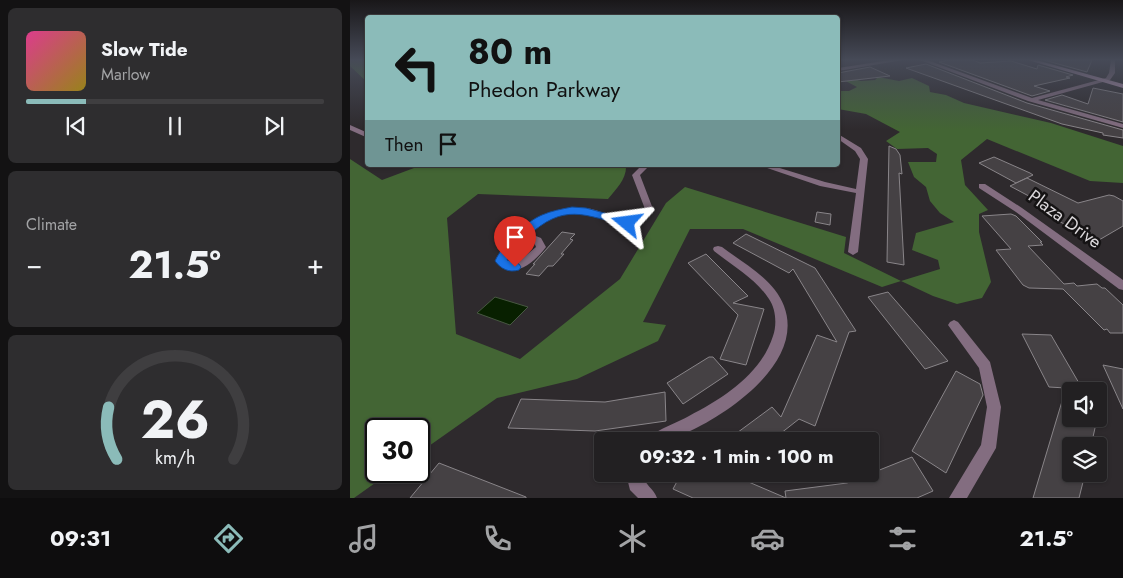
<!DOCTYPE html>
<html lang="en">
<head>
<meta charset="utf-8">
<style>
	body { margin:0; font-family:Jost,sans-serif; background:#2e2d2f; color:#f1f3f6; height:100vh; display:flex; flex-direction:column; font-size:19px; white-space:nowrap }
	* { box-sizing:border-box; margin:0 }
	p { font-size:16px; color:#a2a3a5 }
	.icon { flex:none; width:28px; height:28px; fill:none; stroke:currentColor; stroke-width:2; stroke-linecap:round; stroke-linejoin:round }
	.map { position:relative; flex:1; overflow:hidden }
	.details { display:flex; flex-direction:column; gap:8px; padding:8px; background:#131213; width:350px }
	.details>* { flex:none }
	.hud { position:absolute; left:15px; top:15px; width:475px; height:152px; border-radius:5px; box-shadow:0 1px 4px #0004,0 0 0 1px #3f3e40; background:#8bbbb9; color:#111; overflow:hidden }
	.fabs { position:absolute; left:712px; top:382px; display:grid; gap:10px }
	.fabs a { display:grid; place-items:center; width:45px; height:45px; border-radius:5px; background:#222022; box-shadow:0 1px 4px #0004,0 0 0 1px #3f3e40; font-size:25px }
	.speed { position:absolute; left:15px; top:418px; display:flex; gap:10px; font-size:25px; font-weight:700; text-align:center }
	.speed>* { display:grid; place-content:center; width:65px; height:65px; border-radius:50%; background:#222022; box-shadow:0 1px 4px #0004,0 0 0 1px #3f3e40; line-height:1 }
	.speed .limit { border:2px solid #111; border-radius:8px; background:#fff; color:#111 }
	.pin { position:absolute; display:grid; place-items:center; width:42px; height:42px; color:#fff; margin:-51px -21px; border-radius:50% 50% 50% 0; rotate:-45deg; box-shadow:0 0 5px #0007 }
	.pin .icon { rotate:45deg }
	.me { position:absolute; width:55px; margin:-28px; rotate:286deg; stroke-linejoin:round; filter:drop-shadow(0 0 4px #0008) }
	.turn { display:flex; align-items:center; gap:18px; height:105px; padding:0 20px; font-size:22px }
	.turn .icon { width:65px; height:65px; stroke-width:2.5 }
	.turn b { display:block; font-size:35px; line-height:42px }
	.then { display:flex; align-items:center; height:48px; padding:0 20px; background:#0003; gap:10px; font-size:19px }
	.big { font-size:38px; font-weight:700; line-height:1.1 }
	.details .tile { flex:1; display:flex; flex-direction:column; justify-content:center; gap:8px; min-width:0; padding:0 18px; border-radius:8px; background:#2e2d2f }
	.details .dial { align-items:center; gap:0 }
	.dial svg { height:130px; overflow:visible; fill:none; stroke:#3f3e40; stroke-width:7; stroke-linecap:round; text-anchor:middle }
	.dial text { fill:#f1f3f6; stroke:none }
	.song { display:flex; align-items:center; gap:15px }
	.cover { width:60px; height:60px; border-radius:8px; background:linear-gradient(135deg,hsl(330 70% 55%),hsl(50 70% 35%)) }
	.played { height:5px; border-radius:2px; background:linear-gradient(90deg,#8bbbb9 20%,#3f3e40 20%) }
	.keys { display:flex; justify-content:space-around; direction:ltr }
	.heat { display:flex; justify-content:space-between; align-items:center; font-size:28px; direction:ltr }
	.trip { position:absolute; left:244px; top:432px; width:285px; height:50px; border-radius:5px; background:#222022; box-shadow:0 1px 4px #0004,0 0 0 1px #3f3e40; font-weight:700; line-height:50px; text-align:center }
	.tab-bar { display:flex; height:80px; justify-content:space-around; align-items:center; background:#0e0d0e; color:#a2a3a5 }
	.tab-bar .icon { width:35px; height:35px }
	.tab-bar .current { color:#8bbbb9 }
	.tab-bar b { font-size:22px; color:#f1f3f6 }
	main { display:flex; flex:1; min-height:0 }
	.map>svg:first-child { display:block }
</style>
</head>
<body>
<main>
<section class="details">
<div class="tile">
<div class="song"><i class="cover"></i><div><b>Slow Tide</b><p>Marlow</p></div></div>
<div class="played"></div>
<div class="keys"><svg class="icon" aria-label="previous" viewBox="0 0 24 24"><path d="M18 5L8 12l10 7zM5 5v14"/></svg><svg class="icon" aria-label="pause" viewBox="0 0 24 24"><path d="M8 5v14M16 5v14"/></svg><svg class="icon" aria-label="next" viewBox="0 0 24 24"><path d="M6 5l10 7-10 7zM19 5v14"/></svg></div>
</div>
<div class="tile"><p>Climate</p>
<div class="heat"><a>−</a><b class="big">21.5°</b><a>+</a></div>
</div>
<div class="tile dial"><svg viewBox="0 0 100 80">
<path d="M14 69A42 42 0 1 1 86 69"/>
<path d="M14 69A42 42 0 0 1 9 37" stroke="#8bbbb9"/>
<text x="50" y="56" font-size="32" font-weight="700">26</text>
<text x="50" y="72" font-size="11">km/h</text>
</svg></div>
</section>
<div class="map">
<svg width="773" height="498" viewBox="0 0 773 498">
	<rect width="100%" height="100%" fill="#2e2a2d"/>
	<g fill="#436534">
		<polygon points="0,60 17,60 17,82 0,66"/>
		<path d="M488,75l23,6 14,-1 3,-3 21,4 13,-3 17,8 1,6 16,3 18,8 87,20 72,23v37l-33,-2 -103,-42 -26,21 4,25 23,25 -9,4v18l12,50 -9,16 -25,6 -24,-8 -32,-15 -19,6 -139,-58h-53l-47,93 23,3 -8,16 -81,38 -80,19 -78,55v-24h-43v42h16l-38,27h-4v-339l32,21 40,-15h204c1,14 -10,24 -18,34l-130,-5 -31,24 9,116 64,25 100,-80 46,-76 19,-16 161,50 -2,16 57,28 39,-12 -2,-9 -26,-10 4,-17 38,-11 -14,-9 -10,-12 -4,-14 -12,-10 -6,-15h28l1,-8 -9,-6 -31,1 -11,-8 14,-9 -34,-18 -28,-5v-18h11l8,-4 -19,-10z"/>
	</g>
	<polygon fill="#082000" stroke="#475741" points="145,297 178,307 160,325 127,313"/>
	<g fill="#454144" stroke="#898589">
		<polygon points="600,60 623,60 630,63 661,61 687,69 688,65 723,75 716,77 720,78 684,86 700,91 682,96 589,62"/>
		<polygon points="694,60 742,60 737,72"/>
		<polygon points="576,64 677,103 773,130 773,138 753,135 753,133 712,124 556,68"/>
		<polygon points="520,67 540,76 488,82 488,73"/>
		<polygon points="743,88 773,94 773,122 695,100 712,95 738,104"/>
		<polygon points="539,146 546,149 550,155 552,174 549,173 554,265 537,262"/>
		<polygon points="644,157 680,173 683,175 666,183 629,163"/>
		<polygon points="677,178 728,203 759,195 764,196 773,201 773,226 749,240 745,237 743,238 700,217 702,216 698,213 705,210 660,186"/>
		<polygon points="467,212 481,214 480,225 465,222"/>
		<polygon points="661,214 666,216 692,242 690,242 693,245 678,246 714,284 724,283 727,286 747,284 752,288 755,288 773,305 773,333 760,333 757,329 754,330 713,289 679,288 673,285 646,250 661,249 632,216"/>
		<polygon points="212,232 225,234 220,239 223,240 211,254 214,254 203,266 198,266 189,276 176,274 185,264 183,264"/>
		<polygon points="396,234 465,268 506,331 499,332 465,426 449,419 421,441 376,441 422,407 431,417 467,335 487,342 443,269 439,273 383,243"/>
		<polygon points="356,254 398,296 383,303 414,309 396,365 370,359 388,315 338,263"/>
		<polygon points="538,292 598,361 575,369 518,297"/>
		<polygon points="672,334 701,335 733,390 721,389 721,419 747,419 741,446 721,446 721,474 735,474 729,498 683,498 716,388 699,387"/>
		<polygon points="359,357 363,357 378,374 333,404 317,383"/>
		<polygon points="753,365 773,369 773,409"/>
		<polygon points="606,371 630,384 633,395 596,473 562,451"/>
		<polygon points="315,392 316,421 245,431 158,428 171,399 255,402"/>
		<polygon points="562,457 583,491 567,498 343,498 323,489 331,474 380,474 436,498 435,491 497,483"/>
		<polygon points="89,463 176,497 176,498 60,498"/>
	</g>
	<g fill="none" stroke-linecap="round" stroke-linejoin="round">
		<g fill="#836d80" fill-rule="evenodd">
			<polygon points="540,60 553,60 488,71 488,68"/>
			<polygon points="570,60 577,60 682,98 756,78 759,73 761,60 765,60 765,73 760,80 688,100 773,124 773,128 678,101"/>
			<polygon points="0,125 18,133 18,138 0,130"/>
			<polygon points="488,134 511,148 518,159 508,252 503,255 498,252 506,193 470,186 408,165 420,165 475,182 506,189 510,159 505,151 488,139"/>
			<path d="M292,165h8l-10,10 13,34c-7,12 -14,17 -29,16 -12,-3 -25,-9 -38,-11 -22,-4 -41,6 -58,19l13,5 5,9c-11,15 -34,35 -50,14 20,-34 58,-62 99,-51 13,4 28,13 41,8l9,-9 -13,-34zM173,238l11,4 2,5 -18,15 -8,1 -3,-3 4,-8z"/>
			<polygon points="629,184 635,184 672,208 773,280 773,290 769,289 666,212 629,188"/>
			<path d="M368,246l4,1c21,16 52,32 62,59 21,55 -54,107 -96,126 -6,3 -14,8 -21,9 -6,1 -12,0 -19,0l3,-5 4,-3c11,-7 23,-11 34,-17 35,-18 72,-42 84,-80 4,-11 3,-27 -4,-37 -13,-20 -36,-33 -55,-48l-1,-2 1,-2z"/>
			<polygon points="604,320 608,322 640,362 651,407 646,448 617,498 599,498 631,445 637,407 629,368 598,325 600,322"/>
			<path d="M276,474h16c2,10 12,15 15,24h-19l-8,-8z"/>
		</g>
		<polygon fill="#b493b1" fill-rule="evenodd" points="678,60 686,60 773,84 773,88"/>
	</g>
	<linearGradient id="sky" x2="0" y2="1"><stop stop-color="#191719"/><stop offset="0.46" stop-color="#464a57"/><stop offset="1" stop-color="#464a57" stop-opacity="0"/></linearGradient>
	<rect width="773" height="130" fill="url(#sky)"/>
	<path fill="#1a73e8" stroke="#114b97" d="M222,207l14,1 44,12 2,3 -5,3c-43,-11 -63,-24 -100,11 -8,7 -16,13 -20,23l12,4 2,3 -2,3c-10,3 -18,-1 -24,-9 7,-16 30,-39 47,-46 9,-4 20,-6 30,-8z"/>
	<g text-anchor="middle" stroke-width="5" stroke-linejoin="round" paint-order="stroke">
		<g font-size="18" fill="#dad7da" stroke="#151314">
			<text transform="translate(715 219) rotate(36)" y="6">Plaza Drive</text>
		</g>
	</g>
</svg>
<div class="fabs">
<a><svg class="icon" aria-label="sound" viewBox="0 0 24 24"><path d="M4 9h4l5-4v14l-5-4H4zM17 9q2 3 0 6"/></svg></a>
<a><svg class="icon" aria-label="layers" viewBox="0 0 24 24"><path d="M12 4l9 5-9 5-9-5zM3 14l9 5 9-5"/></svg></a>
</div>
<div class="speed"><div class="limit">30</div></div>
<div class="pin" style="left:165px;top:267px;background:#d93025"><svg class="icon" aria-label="arrive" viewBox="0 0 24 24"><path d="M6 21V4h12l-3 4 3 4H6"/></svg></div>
<svg class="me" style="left:277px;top:223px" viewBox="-20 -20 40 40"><path d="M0-17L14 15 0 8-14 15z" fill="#1a73e8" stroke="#fff" stroke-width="4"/></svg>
<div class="trip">09:32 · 1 min · 100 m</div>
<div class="hud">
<div class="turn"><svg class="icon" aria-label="left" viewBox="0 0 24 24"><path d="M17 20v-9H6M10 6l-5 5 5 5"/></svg><div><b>80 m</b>Phedon Parkway</div></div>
<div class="then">Then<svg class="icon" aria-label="arrive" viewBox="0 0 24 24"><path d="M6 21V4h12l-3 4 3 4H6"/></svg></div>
</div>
</div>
</main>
<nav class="tab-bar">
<b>09:31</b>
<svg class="icon current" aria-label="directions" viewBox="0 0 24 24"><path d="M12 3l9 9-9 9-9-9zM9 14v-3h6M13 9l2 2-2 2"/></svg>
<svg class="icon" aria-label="music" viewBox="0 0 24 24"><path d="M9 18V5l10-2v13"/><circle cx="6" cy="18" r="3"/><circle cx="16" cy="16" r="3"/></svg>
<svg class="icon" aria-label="phone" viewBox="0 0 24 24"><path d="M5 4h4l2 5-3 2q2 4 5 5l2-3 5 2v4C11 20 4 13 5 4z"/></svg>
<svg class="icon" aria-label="climate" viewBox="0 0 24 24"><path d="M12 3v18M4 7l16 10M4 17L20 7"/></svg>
<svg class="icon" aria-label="car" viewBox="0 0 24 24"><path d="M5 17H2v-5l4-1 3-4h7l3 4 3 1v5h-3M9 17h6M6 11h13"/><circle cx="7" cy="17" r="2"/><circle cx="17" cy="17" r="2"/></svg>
<svg class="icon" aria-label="filters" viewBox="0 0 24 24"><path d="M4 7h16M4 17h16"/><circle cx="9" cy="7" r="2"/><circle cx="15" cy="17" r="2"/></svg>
<b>21.5°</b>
</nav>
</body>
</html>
